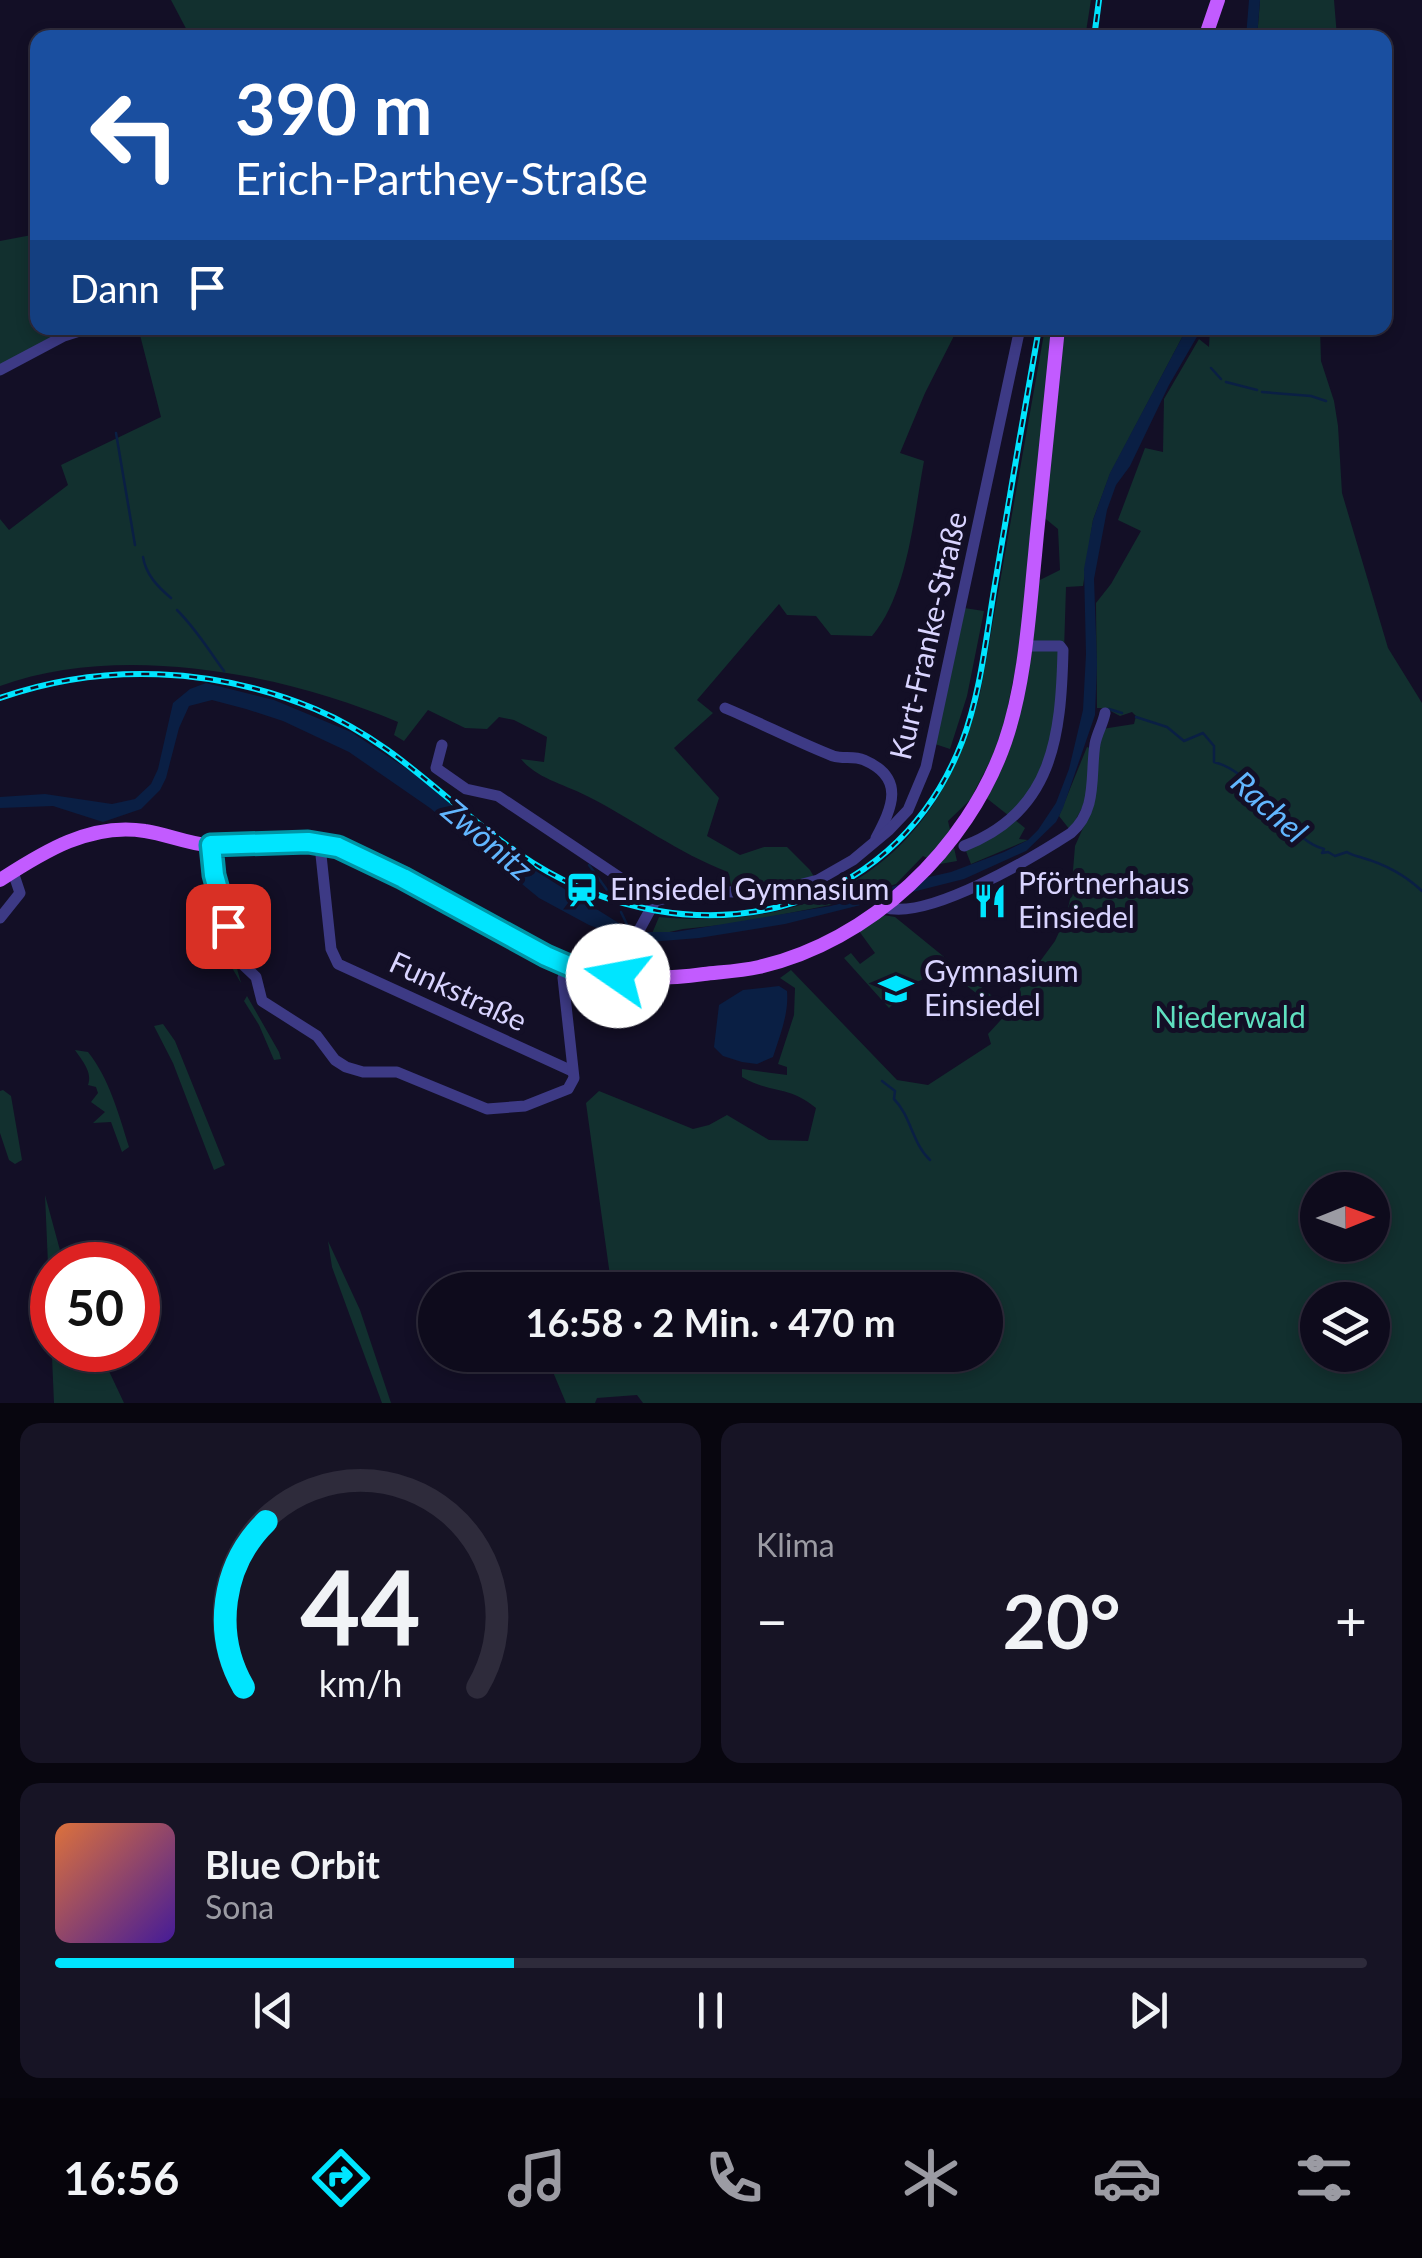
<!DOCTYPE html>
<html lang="de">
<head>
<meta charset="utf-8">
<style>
	body { margin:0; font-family:Lato,sans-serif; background:#171425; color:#f1f3f6; height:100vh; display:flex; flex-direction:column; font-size:38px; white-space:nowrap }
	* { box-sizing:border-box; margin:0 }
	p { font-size:32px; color:#9b9ba3 }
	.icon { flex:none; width:55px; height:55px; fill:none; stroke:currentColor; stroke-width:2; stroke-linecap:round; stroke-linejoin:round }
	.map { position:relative; height:1403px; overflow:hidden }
	.panel { display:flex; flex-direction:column; gap:20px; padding:20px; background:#08060f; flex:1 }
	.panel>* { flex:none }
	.guide { position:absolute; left:30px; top:30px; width:1362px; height:305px; border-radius:20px; box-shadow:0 5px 15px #0003,0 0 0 2px #2e2b3b; background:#1a4fa0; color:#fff; overflow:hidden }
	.needle { width:65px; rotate:89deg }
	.controls { position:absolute; left:1300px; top:1172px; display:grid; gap:20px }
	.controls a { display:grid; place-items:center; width:90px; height:90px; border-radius:50%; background:#0e0b1c; box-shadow:0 5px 15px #0003,0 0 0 2px #2e2b3b; font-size:50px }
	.speed { position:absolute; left:30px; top:1242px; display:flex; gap:20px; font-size:50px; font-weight:700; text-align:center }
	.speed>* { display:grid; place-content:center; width:130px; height:130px; border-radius:50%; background:#0e0b1c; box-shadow:0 5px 15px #0003,0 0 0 2px #2e2b3b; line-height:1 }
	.speed .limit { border:15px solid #d22; background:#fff; color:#111 }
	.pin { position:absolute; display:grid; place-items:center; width:85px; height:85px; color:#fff; margin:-42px; border-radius:20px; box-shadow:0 5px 15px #0006 }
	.me { position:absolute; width:110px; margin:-55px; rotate:282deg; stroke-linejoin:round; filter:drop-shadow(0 0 8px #0008) }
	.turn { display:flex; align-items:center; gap:35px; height:210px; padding:0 40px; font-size:45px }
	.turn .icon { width:130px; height:130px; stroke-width:2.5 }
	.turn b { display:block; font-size:70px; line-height:85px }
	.then { display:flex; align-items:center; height:95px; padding:0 40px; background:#0003; gap:20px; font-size:38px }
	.big { font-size:75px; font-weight:700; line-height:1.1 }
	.panel .tile { flex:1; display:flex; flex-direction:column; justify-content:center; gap:15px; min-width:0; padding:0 35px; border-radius:20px; background:#171425 }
	.panel .dial { align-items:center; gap:0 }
	.dial svg { height:260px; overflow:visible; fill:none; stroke:#2e2b3b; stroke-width:7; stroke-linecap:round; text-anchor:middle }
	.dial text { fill:#f1f3f6; stroke:none }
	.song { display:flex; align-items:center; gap:30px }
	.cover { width:120px; height:120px; border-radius:15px; background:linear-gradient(135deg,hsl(20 70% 55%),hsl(260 70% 35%)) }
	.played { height:10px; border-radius:5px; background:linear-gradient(90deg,#00e5ff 35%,#2e2b3b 35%) }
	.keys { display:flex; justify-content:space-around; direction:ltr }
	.heat { display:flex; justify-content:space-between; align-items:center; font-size:55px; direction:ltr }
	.panel .tiles { flex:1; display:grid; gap:20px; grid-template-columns:1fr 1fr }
	.tile:last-child { grid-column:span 2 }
	.trip { position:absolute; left:418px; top:1272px; width:585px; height:100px; border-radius:50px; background:#0e0b1c; box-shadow:0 5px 15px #0003,0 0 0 2px #2e2b3b; font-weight:700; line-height:100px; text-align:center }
	.menu { display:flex; height:160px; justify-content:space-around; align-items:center; background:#06040b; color:#9b9ba3 }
	.menu .icon { width:70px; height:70px }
	.menu .selected { color:#00e5ff }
	.menu b { font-size:45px; color:#f1f3f6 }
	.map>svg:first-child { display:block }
</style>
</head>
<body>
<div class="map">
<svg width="1422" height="1403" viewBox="0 0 1422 1403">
	<rect width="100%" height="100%" fill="#130f26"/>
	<g fill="#12302f" fill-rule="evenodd">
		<polygon points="171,0 1091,0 1085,38 191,38"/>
		<polygon points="1260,0 1334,0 1337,37 1257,38"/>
		<polygon points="37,234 38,328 89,328 0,370 0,241"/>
		<path d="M131,328h827l-33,65 -25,60 24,8c-10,53 -16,133 -52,175l-41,-1 -15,-19 -29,-1 -8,-11 -82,96 16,13 -39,35 45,50 -12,38 33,19 24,-8h23l23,23 10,17 -34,11 -54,-9 -4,-17c-50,-19 -92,-51 -139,-75 -22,-12 -52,-18 -68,-38l23,3 3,-25 -33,-17 -15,-3 -12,12 -22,-1 -37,-18 -24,31 -10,-6 4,-13c-115,-49 -279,-80 -398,-36v-167l9,11 59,-45 -7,-20 100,-48 -21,-82z"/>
		<path d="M1045,328h142l-77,146 -17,46 -10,66 -17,1 -3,96 -17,82 -32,54 11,9 -6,11 9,1 -57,24 -7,-18 49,-27 -33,-26 25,-52 27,-157 28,-14 -2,-41 -22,-18 -16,135 -19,94 -31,60 -22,21 9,40 -17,3 -17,-8 -27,28 -61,20 -95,19 -57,6 -32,7 8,-19c170,16 282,-61 322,-228z"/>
		<path d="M1210,328h110l1,33 13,40 4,25 4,67 46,155 34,55v700h-779l-6,-8 -40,3 -2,5h-29l-13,-31 9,-17h423v-65h-373l-26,-187 13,-12 94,38 16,-4 18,-10 42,25 39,1 8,-33c-28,-23 -45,-14 -74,-31v-8l45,6v-8l-9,-3 16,-49 1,-27 -15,-10 11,-8 106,110 31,5 63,-41 -3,-10 22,-24 9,-20 36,-49 11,-24 5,-22 4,-49 16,-36 11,-81 32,-5 2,-8 -4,-4 -12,4 -15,-8h-8l-1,-105 15,-19 30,-53 -23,-11 27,-72 18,4 1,-53 35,-60 10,8zM1318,1190h54v55h-54zM1318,1300h54v55h-54z"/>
		<polygon points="964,608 984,611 967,696 950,749 935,744"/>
		<polygon points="1087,747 1093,749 1088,797 1070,830 1059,816"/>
		<path d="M211,893h5l25,90c-20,-34 -30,-50 -30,-90z"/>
		<polygon points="883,915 895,917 1002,1004 996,1013 990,1004 948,971 945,974 939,970 912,985 889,1008 844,958 851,953 860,964 875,953 859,931"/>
		<polygon points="247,996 279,1052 281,1059 274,1060 259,1025 244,1001"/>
		<polygon points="163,1024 175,1041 225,1165 214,1170 173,1063 154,1026"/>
		<path d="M75,1050l13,2c21,26 31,63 41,95l-7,5 -11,-30 -18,1 12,-11 -14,-10 7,-9 -2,-6 -8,-2c5,-12 -6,-25 -13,-35z"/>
		<polygon points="3,1090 11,1096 22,1160 15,1164 9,1160 0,1133 0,1091"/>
		<polygon points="45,1195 64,1265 52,1265 52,1350 99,1350 124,1403 54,1403"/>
		<polygon points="328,1241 360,1310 391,1403 382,1403 332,1267"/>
	</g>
	<g fill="#0a1f44">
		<polygon points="1249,0 1260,0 1257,37 1246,37"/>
		<polygon points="1187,328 1202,328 1169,385 1130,466 1116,485 1107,510 1094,579 1097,664 1095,715 1063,808 1056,822 1026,851 964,879 785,924 699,938 637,943 589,925 539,898 430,808 349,752 283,721 246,709 212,700 189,706 179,728 166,778 160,790 141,809 103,822 53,806 0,808 0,797 45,794 112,804 135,799 151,784 158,769 173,703 190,689 206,683 274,700 351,732 421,778 531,868 633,932 675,932 831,906 907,882 951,872 1004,852 1028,840 1038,830 1056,803 1069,769 1083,710 1086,654 1084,569 1093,520 1110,473"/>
		<path d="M779,986l8,5c2,23 -7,44 -14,66l-16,7 -15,-2 -19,-6 -9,-9 5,-42 24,-15z"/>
	</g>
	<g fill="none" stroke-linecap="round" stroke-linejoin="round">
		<g stroke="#0a1f44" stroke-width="2.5">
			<polyline points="1211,368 1221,379"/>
			<polyline points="1226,382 1257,390"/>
			<polyline points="1262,392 1311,396 1326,401"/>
			<polyline points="116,433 135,545"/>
			<path d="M143,557c3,18 15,30 28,41"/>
			<path d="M177,610c20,20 30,38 47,61"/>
			<polyline points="1109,709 1122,713"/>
			<path d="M1136,717l31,10 17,14 19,-8 11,13v16c19,5 38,20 44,37 23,7 36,42 66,50l-2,4 6,-1 7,4 12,-4c4,3 10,4 16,6 21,6 43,18 59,33"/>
			<polyline points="589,865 607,890"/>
			<polyline points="621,912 631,933"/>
			<path d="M882,1081l13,10 -1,8c17,17 18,44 36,61"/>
		</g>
		<g stroke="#3d3a85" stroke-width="11">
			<polyline points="0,370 64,336 89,328"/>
			<path d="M725,708c36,15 72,34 108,48 10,3 21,0 31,4 42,18 28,48 12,78"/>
			<polyline points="442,745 436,768 466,789 498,796 655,901"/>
			<polyline points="323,844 321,855 331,949 338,964 572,1071"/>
			<polyline points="211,845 218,891 239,961 256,977 262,1001 317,1036 335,1060 346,1067 363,1072 397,1072 487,1109 525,1106 568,1089 574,1078 563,978 569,966"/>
			<path d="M964,846c89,-34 97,-110 99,-196l-3,-4h-34"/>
			<path d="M884,907c42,15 150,-50 187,-74 27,-24 19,-57 24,-89 2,-11 8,-20 10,-31"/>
			<polyline points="0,918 20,893 13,872"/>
			<polyline points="617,976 620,965 655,901 701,890 764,894 818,880 853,860 889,830 908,810 926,767 1020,328"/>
		</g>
		<g stroke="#c25bff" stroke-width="14">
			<polyline points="1205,38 1218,0"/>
			<path d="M0,880c43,-28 91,-58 145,-49 21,3 41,12 62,14 44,3 89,-10 133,3 83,25 149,93 232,118 42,14 88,14 132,8 18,-2 37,-3 55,-7 111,-25 209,-119 246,-225 20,-58 24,-127 30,-187 7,-76 15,-152 23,-227"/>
		</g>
		<g stroke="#00e5ff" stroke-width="6">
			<g id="rail">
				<polyline points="1094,38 1099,0"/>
				<path d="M0,698c102,-36 215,-31 315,11 90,38 139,104 218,154 155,97 359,60 429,-121 19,-50 24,-105 33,-158 14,-85 29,-171 44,-256"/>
			</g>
		</g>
		<use href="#rail" stroke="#130f26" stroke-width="2.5" stroke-dasharray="8" stroke-linecap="butt"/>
	</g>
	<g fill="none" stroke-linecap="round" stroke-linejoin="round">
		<g stroke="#0095a6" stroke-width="25">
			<polyline id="route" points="228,926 214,875 211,845 308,842 338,847 403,878 546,956 569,966 618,976"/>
		</g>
		<use href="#route" stroke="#00e5ff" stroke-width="18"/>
	</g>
	<defs>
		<g id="station-bare" transform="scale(2.7)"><path d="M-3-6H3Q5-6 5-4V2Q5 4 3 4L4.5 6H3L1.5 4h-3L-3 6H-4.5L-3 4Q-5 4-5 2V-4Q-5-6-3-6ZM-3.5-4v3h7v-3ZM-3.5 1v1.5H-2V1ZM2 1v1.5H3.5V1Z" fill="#00e5ff" stroke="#130f26" stroke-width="2.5" paint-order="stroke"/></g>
		<g id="restaurant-bare" transform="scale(2.7)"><path d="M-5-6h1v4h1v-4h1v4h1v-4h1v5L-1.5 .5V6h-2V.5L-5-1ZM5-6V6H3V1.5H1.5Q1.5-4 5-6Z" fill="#00e5ff" stroke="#130f26" stroke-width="2.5" paint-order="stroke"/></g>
		<g id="school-bare" transform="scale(2.7)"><path d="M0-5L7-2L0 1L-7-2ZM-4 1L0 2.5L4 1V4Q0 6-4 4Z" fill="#00e5ff" stroke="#130f26" stroke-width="2.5" paint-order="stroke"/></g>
	</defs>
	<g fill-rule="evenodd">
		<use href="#station-bare" x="582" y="890"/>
		<use href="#restaurant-bare" x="990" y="901"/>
		<use href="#school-bare" x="896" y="989"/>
	</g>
	<g text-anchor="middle" stroke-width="10" stroke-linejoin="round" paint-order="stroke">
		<g font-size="30" fill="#d9d4ff" stroke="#130f26">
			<text transform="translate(929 636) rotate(-77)" y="10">Kurt-Franke-Straße</text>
			<text transform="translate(458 992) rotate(25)" y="10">Funkstraße</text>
		</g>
		<g font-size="30" fill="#d9d4ff" stroke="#130f26" text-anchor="start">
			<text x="1018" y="894">Pförtnerhaus<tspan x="1018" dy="34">Einsiedel</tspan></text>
			<text x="610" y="900">Einsiedel Gymnasium</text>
			<text x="924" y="982">Gymnasium<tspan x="924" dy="34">Einsiedel</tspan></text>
		</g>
		<g font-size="30" fill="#5fe0c0" stroke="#130f26">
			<text x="1230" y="1028">Niederwald</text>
		</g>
		<g font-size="32" font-style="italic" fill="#62b6ff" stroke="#130f26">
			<text transform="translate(1269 807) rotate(42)" y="11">Rachel</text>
			<text transform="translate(487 840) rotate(40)" y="11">Zwönitz</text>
		</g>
	</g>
</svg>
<div class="controls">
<a><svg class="needle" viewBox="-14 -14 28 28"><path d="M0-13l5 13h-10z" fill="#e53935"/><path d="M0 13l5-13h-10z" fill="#9b9ba3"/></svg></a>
<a><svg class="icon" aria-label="layers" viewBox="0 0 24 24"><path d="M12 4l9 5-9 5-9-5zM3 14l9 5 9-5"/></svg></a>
</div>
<div class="speed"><div class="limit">50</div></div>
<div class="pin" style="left:228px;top:926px;background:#d93025"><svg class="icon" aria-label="arrive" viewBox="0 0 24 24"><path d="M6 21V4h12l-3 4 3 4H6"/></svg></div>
<svg class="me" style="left:618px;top:976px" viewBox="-20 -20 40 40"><circle r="19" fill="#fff"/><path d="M0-13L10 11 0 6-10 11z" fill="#00e5ff"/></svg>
<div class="trip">16:58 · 2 Min. · 470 m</div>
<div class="guide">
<div class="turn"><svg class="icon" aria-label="left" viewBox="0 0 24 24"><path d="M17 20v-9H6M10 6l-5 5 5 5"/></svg><div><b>390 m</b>Erich-Parthey-Straße</div></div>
<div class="then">Dann<svg class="icon" aria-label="arrive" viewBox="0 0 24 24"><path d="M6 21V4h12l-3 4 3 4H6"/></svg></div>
</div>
</div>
<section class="panel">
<div class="tiles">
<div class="tile dial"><svg viewBox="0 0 100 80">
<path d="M14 69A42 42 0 1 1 86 69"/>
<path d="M14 69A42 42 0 0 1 21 18" stroke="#00e5ff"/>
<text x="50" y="56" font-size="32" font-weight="700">44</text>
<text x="50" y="72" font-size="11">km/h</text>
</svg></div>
<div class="tile"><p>Klima</p>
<div class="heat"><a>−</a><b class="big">20°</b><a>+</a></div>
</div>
<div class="tile">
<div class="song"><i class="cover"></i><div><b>Blue Orbit</b><p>Sona</p></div></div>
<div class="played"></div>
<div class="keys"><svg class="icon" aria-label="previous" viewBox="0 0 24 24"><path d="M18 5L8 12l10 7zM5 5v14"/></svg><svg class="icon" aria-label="pause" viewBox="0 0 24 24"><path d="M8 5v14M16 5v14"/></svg><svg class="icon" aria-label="next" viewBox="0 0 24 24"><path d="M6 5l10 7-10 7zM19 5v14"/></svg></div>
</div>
</div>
</section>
<nav class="menu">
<b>16:56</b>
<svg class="icon selected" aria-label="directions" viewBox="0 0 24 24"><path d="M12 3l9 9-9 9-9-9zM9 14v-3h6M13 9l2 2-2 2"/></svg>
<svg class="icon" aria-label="music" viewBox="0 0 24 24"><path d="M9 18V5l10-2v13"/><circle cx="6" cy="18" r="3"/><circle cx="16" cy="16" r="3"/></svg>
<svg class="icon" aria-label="phone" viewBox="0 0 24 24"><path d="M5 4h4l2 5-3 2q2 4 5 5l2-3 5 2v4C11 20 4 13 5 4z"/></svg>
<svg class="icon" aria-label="climate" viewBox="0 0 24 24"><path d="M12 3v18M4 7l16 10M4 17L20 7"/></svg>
<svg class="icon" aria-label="car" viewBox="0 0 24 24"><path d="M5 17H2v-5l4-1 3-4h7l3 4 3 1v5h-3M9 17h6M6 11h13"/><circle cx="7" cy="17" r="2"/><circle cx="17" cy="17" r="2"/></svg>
<svg class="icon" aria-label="filters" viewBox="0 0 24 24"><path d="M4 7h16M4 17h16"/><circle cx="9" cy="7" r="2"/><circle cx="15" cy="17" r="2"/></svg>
</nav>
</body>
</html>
